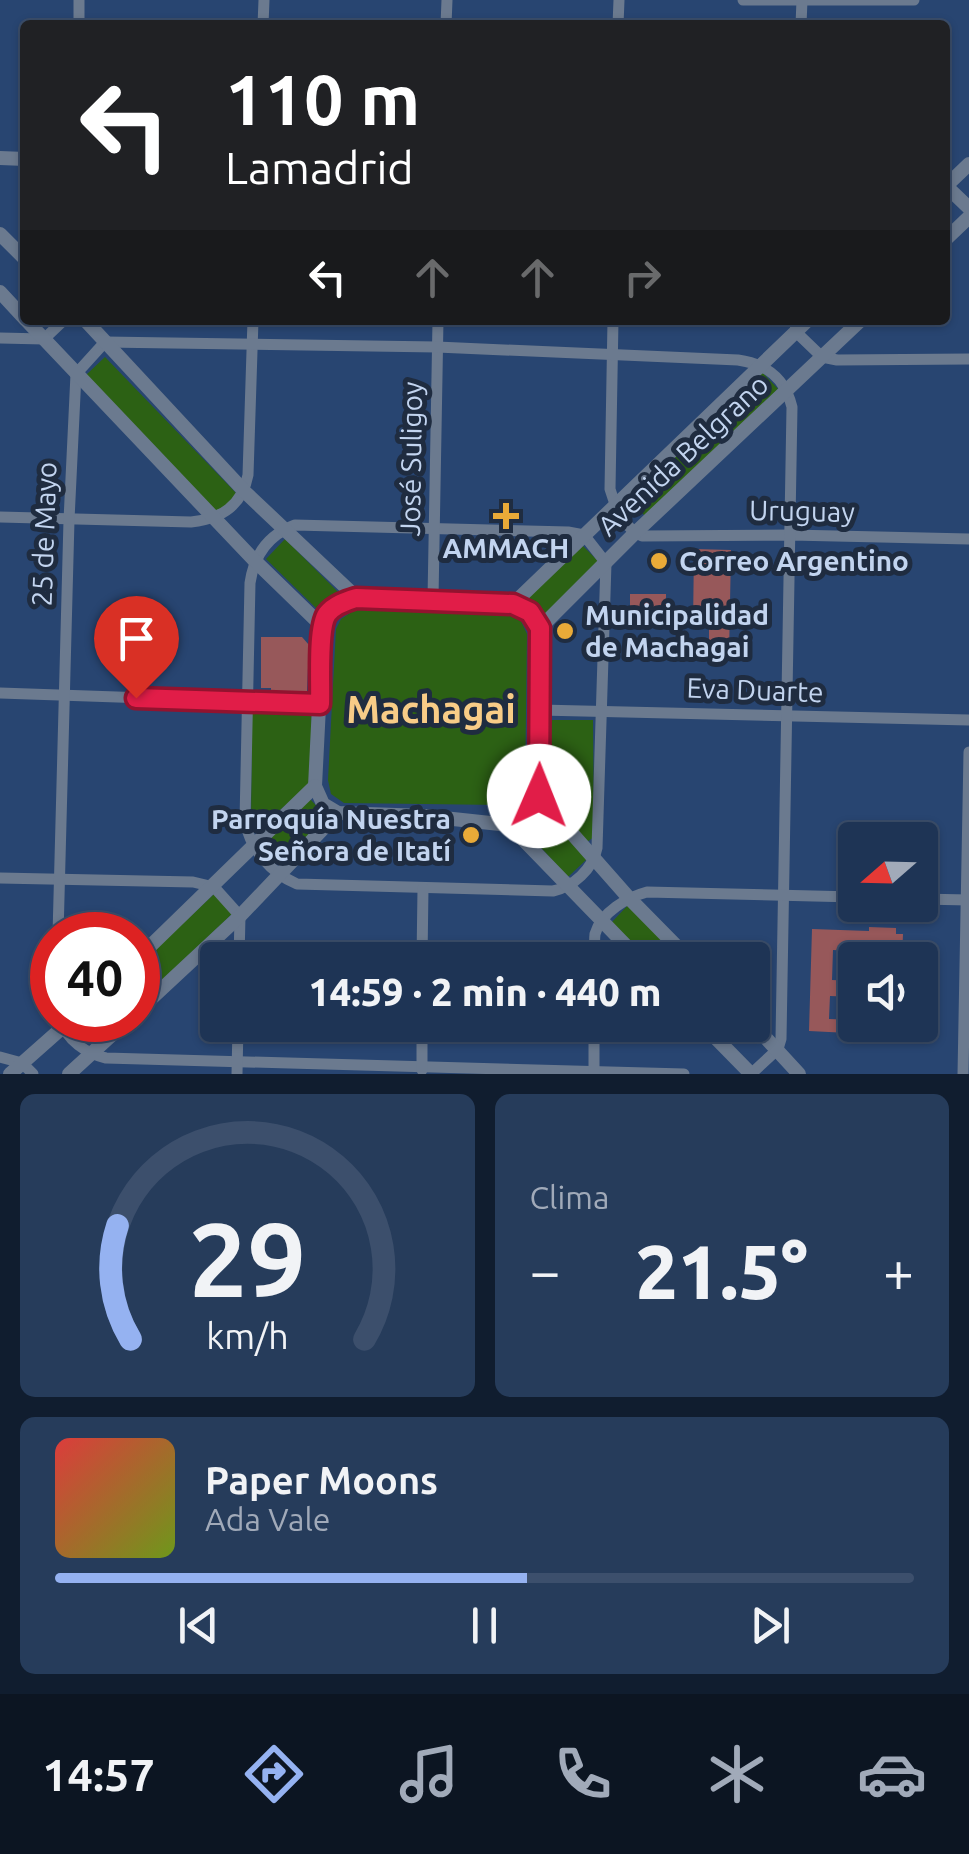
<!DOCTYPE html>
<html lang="es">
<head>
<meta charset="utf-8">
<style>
	body { margin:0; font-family:Ubuntu,sans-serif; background:#263c5b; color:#f1f3f6; height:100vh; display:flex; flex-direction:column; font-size:38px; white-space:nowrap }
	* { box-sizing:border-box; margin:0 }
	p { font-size:32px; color:#a1aab9 }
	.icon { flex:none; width:55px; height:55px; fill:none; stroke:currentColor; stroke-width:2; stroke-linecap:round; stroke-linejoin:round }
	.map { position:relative; height:1074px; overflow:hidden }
	.side { display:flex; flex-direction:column; gap:20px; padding:20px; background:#101d2f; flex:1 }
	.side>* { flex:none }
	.guide { position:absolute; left:20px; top:20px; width:930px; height:305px; border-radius:10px; box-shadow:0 2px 8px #0004,0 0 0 2px #3c4f6c; background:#202124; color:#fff; overflow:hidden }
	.needle { width:65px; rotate:250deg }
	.buttons { position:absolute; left:838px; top:822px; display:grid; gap:20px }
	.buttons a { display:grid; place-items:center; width:100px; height:100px; border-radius:10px; background:#1e3455; box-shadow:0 2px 8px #0004,0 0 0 2px #3c4f6c; font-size:50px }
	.speed { position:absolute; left:30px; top:912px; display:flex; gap:20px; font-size:50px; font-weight:700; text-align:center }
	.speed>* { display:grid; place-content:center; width:130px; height:130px; border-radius:50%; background:#1e3455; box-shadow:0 2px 8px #0004,0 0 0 2px #3c4f6c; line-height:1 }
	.speed .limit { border:15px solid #d22; background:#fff; color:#111 }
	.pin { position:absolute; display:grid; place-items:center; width:85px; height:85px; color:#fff; margin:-102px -42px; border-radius:50% 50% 50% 0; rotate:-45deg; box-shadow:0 0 10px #0007 }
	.pin .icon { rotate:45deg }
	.me { position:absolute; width:110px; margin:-55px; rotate:1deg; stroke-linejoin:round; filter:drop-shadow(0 0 8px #0008) }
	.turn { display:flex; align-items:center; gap:35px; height:210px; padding:0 40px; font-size:45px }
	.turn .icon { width:130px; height:130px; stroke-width:2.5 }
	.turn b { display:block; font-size:70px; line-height:85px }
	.lanes { display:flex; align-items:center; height:95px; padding:0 40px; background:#0003; justify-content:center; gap:50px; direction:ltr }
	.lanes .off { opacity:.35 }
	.big { font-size:75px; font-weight:800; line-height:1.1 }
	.side .card { flex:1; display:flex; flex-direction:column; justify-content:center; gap:15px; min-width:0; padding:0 35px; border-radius:15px; background:#263c5b }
	.side .dial { align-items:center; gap:0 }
	.dial svg { height:260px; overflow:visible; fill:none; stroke:#3c4f6c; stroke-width:7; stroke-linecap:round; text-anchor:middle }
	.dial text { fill:#f1f3f6; stroke:none }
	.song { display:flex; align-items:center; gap:30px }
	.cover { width:120px; height:120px; border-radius:15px; background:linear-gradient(135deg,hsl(0 70% 55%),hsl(80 70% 35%)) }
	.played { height:10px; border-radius:5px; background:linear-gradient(90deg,#95b2f1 55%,#3c4f6c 55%) }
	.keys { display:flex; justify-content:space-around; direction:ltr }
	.heat { display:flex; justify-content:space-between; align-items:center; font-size:55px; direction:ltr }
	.side .tiles { flex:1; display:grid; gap:20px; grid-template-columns:1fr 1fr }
	.card:last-child { grid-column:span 2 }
	.trip { position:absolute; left:200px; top:942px; width:570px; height:100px; border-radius:10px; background:#1e3455; box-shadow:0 2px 8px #0004,0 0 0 2px #3c4f6c; font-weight:800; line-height:100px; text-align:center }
	.menu { display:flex; height:160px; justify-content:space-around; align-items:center; background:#0c1522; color:#a1aab9 }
	.menu .icon { width:70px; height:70px }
	.menu .on { color:#95b2f1 }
	.menu b { font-size:45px; color:#f1f3f6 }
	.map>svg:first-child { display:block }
</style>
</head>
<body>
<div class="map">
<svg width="969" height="1074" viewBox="0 0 969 1074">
	<rect width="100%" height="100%" fill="#284571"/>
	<g fill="#2c6114">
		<polygon points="105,357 237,494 218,513 86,375"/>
		<polygon points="761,371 778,389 645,516 628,498"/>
		<polygon points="285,539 338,592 319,611 266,559"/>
		<polygon points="582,545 599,562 541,618 524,600"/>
		<polygon points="355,610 509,611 521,621 527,634 525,789 516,803 502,805 344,803 331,794 328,780 336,629 341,619"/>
		<polygon points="252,709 312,712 309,785 259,828 251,823"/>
		<polygon points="545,720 593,720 594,837 587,842 545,794"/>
		<polygon points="310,799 327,817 284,860 267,842"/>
		<polygon points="540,808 587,859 568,877 521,826"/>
		<polygon points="214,894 232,914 138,1003 138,966"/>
		<polygon points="628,905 682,960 649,960 612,922"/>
	</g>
	<g fill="#97585a">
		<polygon points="694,549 731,550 729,656 709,655 709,625 693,625"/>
		<polygon points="630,594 666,594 666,609 678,610 678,624 630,622"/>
		<polygon points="261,637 302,637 309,645 307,691 271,693 271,688 261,688"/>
		<polygon points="869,927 896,928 896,934 903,934 902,960 870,960 871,952 833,950 832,980 855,981 855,997 830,996 829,1019 855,1020 855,1025 868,1025 868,1034 809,1031 812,929 869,931"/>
	</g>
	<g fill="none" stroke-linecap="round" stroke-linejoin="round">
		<g stroke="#6b7a8f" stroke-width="11">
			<polyline points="743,0 914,0"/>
			<polyline points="79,25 79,0"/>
			<polyline points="263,25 264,0"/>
			<polyline points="446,25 447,0"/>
			<polyline points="618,25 619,0"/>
			<polyline points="801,25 802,0"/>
			<path d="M613,320l-3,169c5,17 15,40 32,47l149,-1 178,4"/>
			<polyline points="795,320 796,332 822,357 837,360 969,359"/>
			<polyline points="0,338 44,339 64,320"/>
			<path d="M0,517l191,5c30,-3 51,-16 57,-47l5,-155"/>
			<path d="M295,525l273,7 16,3 22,28 -9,285c-4,21 -24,39 -44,43l-256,-7c-26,-11 -47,-35 -52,-63l5,-238c4,-28 18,-48 45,-58z"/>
			<polyline points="433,599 438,320"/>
			<polyline points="0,693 320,704"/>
			<polyline points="540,710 969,720"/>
			<polyline points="0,878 193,882 214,887 240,916 239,960"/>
			<polyline points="920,899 969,900"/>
			<path d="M58,935l11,-415 7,-146 29,-32 332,5 301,13c29,4 47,18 54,47l-11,632 -3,10 -27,25"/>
			<polyline points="422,960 423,888"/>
			<path d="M595,960c0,-8 -1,-18 0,-26 6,-22 33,-37 52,-42l208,5"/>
			<path d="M61,1020c5,20 26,34 45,38l578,16"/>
			<polyline points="0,1057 22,1063 33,1074"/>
			<polyline points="422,1070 422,1025"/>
			<polyline points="237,1074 238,1025"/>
			<polyline points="594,1074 594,1025"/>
			<polyline points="963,1074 969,752"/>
		</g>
		<g stroke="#6b7a8f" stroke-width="14">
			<polyline points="0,158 25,159"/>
			<polyline points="945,185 969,208"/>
			<polyline points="945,187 969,164"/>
			<polyline points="0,234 25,259"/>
			<polyline points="945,240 969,217"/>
			<polyline points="0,292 25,319"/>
			<polyline points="26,320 253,559 323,627"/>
			<polyline points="85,320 245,492 356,597"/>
			<path d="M356,597l157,7 17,8 10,16 -1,168c-9,14 -15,23 -30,29l-84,-9 -87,-3 -15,-9 -8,-18 8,-159c6,-17 16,-23 33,-30z"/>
			<polyline points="513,604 808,320"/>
			<polyline points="540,628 635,533 861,320"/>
			<polyline points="539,796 628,897 690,960"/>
			<polyline points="509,825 640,960"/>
			<polyline points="138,958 315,786"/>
			<polyline points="138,1011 240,916 338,813"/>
			<polyline points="752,1023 799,1074"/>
			<polyline points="703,1025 751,1074"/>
			<polyline points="10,1074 71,1020"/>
			<polyline points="69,1074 128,1020"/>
		</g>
	</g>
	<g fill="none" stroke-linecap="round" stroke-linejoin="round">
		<g stroke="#92132f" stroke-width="25">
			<path id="route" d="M136,698l184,6c1,-20 -3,-75 7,-90 7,-9 19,-13 29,-16l157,6 17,8 10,16 -1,168"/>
		</g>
		<use href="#route" stroke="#e11d48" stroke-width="18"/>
	</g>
	<g fill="#e9aa38" stroke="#1f2c40" stroke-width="4">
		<path d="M501 501h10v10h10v10h-10v10h-10v-10h-10v-10h10z"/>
		<circle cx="659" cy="561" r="10"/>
		<circle cx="565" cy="631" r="10"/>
		<circle cx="471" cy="835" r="10"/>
	</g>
	<g text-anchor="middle" stroke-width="10" stroke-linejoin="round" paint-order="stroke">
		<g font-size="28" fill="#c2d4ef" stroke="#1f2c40">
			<text transform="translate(683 455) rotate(-43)" y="10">Avenida Belgrano</text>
			<text transform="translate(411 459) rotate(-89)" y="10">José Suligoy</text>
			<text transform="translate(802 511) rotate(1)" y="10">Uruguay</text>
			<text transform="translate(44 534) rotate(-88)" y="10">25 de Mayo</text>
			<text transform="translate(755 690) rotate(2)" y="10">Eva Duarte</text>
		</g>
		<g font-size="28" font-weight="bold" fill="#c2d4ef" stroke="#1f2c40" text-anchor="start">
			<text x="506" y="558" text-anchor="middle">AMMACH</text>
			<text x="679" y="571">Correo Argentino</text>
			<text x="585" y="625">Municipalidad<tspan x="585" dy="32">de Machagai</tspan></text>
			<text x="451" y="829" text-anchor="end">Parroquía Nuestra<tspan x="451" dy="32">Señora de Itatí</tspan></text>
		</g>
		<g font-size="38" font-weight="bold" fill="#f8cc87" stroke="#1f2c40">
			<text x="431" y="723">Machagai</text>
		</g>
	</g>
</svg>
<div class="buttons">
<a><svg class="needle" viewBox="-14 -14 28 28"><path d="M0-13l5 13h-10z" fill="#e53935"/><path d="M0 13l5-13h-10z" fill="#a1aab9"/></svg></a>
<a><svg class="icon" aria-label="sound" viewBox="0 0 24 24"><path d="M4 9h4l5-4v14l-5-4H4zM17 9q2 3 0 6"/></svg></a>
</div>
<div class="speed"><div class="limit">40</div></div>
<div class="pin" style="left:136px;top:698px;background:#d93025"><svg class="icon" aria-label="arrive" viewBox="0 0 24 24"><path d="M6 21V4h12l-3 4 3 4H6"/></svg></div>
<svg class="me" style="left:539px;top:796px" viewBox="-20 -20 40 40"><circle r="19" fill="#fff"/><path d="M0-13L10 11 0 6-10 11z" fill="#e11d48"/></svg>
<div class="trip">14:59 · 2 min · 440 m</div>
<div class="guide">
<div class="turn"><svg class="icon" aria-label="left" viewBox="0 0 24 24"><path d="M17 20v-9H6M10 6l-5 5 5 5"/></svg><div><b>110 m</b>Lamadrid</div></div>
<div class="lanes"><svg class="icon" aria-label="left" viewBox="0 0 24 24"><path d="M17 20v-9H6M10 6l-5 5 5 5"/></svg><svg class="icon off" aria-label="ahead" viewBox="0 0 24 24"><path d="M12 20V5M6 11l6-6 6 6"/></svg><svg class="icon off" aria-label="ahead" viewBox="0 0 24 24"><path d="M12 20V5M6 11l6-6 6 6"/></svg><svg class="icon off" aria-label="right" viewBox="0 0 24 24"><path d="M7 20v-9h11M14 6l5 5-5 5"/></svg></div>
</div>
</div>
<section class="side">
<div class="tiles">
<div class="card dial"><svg viewBox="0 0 100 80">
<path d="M14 69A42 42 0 1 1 86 69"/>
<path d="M14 69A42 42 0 0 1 10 34" stroke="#95b2f1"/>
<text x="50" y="56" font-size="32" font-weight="700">29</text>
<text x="50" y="72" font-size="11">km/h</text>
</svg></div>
<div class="card"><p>Clima</p>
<div class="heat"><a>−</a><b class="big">21.5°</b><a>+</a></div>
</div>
<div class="card">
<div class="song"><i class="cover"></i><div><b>Paper Moons</b><p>Ada Vale</p></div></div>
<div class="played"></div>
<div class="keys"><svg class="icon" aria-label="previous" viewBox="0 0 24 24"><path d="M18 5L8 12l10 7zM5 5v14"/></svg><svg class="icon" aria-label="pause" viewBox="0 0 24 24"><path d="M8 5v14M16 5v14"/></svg><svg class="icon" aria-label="next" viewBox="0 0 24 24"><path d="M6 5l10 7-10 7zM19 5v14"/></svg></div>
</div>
</div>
</section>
<nav class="menu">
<b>14:57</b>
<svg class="icon on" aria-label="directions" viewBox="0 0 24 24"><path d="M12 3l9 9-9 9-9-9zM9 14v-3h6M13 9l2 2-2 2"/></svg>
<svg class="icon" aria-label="music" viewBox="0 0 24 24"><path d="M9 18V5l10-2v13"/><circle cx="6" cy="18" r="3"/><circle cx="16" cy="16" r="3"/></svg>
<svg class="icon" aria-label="phone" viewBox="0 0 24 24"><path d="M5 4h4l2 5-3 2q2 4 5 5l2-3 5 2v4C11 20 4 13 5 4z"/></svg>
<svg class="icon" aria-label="climate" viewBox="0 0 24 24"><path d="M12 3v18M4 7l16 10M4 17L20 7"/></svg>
<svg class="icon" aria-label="car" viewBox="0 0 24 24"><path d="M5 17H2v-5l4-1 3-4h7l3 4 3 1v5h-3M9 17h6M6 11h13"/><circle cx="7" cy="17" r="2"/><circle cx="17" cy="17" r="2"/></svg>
</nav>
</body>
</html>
